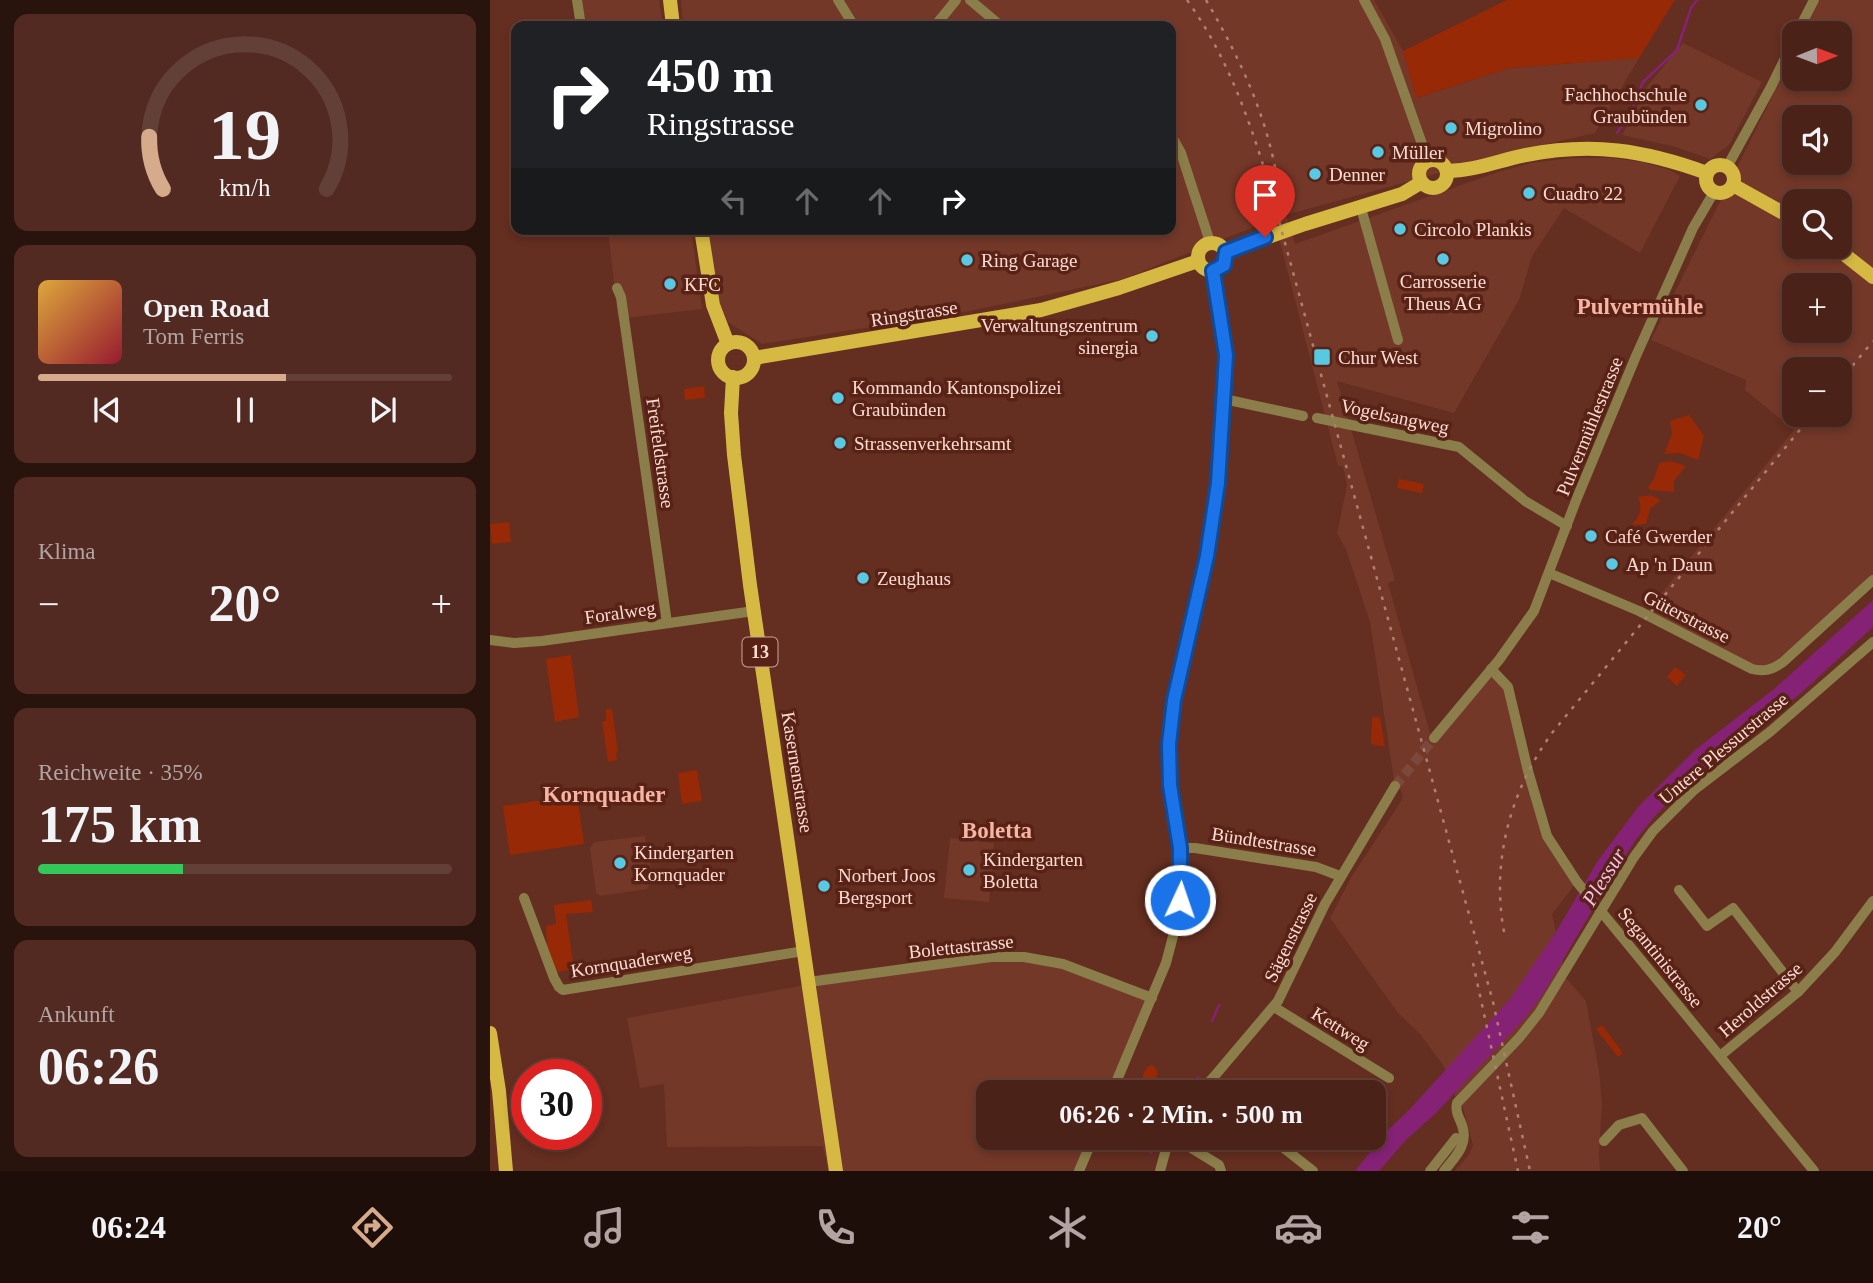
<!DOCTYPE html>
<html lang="de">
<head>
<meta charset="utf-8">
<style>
	body { margin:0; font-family:"Times New Roman",serif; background:#522a21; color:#f1f3f6; height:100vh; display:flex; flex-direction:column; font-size:26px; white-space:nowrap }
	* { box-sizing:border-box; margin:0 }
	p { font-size:23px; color:#b2a4a2 }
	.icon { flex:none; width:38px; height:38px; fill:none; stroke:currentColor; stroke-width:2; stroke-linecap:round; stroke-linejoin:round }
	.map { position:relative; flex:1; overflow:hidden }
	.sheet { display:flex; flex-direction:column; gap:14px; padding:14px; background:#29130d; width:490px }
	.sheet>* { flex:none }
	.guide { position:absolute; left:21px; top:21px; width:665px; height:214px; border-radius:14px; box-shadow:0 4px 10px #0003,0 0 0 2px #623f37; background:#202124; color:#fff; overflow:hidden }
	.needle { width:46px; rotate:89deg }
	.fabs { position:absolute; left:1292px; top:21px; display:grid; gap:14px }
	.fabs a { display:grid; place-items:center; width:70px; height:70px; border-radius:14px; background:#4b2218; box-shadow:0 4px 10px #0003,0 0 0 2px #623f37; font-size:35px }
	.speed { position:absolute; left:21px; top:1059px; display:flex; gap:14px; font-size:35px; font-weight:700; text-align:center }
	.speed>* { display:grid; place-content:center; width:91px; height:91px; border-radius:50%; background:#4b2218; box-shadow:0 4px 10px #0003,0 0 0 2px #623f37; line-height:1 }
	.speed .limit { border:10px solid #d22; background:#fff; color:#111 }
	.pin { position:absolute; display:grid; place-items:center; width:60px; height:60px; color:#fff; margin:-72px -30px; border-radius:50% 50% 50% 0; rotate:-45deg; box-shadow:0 0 7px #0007 }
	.pin .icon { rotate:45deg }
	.me { position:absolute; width:77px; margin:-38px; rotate:3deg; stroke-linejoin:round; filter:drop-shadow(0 0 5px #0008) }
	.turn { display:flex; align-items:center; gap:24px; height:147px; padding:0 21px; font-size:32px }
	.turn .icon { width:91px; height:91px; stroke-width:2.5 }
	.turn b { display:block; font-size:49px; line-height:60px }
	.lanes { display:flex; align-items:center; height:66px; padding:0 21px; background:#0003; justify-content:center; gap:35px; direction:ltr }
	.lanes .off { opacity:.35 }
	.big { font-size:52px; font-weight:600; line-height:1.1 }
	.sheet .widget { flex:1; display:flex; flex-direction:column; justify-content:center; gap:10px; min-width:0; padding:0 24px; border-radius:14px; background:#522a21 }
	.sheet .dial { align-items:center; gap:0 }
	.dial svg { height:182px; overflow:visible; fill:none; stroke:#623f37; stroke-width:7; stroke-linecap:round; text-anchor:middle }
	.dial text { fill:#f1f3f6; stroke:none }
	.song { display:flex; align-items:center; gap:21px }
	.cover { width:84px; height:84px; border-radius:10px; background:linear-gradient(135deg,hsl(40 70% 55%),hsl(350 70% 35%)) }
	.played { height:7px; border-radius:4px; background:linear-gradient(90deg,#d6ab8b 60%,#623f37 60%) }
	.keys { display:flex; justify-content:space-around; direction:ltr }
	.heat { display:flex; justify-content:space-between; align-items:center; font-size:38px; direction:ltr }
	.charge { height:10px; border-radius:5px; background:linear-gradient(90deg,#34c759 35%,#623f37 0) }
	.trip { position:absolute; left:486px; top:1080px; width:410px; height:70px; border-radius:14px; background:#4b2218; box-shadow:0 4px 10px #0003,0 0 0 2px #623f37; font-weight:600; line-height:70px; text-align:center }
	.tab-bar { display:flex; height:112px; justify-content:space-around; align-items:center; background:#1e0e0a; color:#b2a4a2 }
	.tab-bar .icon { width:49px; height:49px }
	.tab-bar .selected { color:#d6ab8b }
	.tab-bar b { font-size:32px; color:#f1f3f6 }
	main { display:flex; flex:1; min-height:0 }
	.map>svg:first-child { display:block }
</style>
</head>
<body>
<main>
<section class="sheet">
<div class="widget dial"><svg viewBox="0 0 100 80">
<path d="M14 69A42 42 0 1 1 86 69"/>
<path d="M14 69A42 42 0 0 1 8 46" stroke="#d6ab8b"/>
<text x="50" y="56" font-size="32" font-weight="700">19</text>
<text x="50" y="72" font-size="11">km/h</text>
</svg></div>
<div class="widget">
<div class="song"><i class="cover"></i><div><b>Open Road</b><p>Tom Ferris</p></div></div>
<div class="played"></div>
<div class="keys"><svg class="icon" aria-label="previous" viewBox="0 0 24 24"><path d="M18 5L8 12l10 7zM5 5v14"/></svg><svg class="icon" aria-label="pause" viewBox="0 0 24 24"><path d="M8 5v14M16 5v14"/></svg><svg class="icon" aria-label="next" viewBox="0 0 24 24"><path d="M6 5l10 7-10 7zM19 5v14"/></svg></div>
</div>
<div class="widget"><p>Klima</p>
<div class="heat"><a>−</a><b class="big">20°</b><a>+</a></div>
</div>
<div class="widget"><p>Reichweite · 35%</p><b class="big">175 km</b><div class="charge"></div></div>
<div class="widget"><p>Ankunft</p><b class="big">06:26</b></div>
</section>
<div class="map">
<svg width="1383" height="1171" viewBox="0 0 1383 1171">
	<rect width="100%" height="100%" fill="#642e20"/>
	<g fill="#743828" fill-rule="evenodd">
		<polygon points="87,0 169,0 173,26 91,26"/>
		<polygon points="191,0 884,0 913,51 927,98 1020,68 1149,58 1105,133 1044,147 796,215 805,244 1008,172 1041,163 1082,158 1123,158 1152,162 1180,170 1190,176 1150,253 1074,208 1042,256 1030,298 964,413 847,381 905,580 898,583 940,733 944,738 1001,669 1014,681 1050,817 1087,882 1062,914 1076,978 1096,1001 1109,1071 1112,1104 1109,1153 1110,1171 965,1171 980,1153 983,1145 972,1104 964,1095 966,1092 953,1065 930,1034 908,1013 840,918 862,876 913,798 911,790 905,786 880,622 856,549 847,534 857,485 853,466 848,466 784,219 633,279 465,314 272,344 238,322 230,304 216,229 681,229 681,26 193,26"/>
		<path d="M1330,0h53v580l-109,91 -117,-60 147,-181 -49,-40 1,-10 -95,-40 143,-287v26h45v-46h-36zM1304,117h45v46h-45zM1304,201h45v46h-45zM1304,285h45v46h-45zM1304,369h45v46h-45z"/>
		<polygon points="1193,43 1272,82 1239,145 1220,159 1186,147 1132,135 1159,84"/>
		<polygon points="118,229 201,229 212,309 128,319"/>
		<polygon points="155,836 158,854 160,855 161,879 157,889 111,896 106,893 100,848 104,842"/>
		<polygon points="460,838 504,843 499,902 454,898"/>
		<polygon points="517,957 553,962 658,1000 620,1092 499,1092 499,1138 601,1138 587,1171 338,1171 333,1146 177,1147 174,1084 150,1088 137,1018 309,986 332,974"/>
	</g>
	<g fill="#982906">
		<polygon points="1017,0 1185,0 1149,58 1020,68 926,98 913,51"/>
		<polygon points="214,386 215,398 195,400 194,389"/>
		<polygon points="1199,415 1214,436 1208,460 1190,453 1174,454 1182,434 1180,421"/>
		<polygon points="1181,461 1196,466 1184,481 1184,492 1160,490 1158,487 1164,479 1169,463"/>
		<polygon points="909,479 934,484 932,493 907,488"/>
		<path d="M1161,495l10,5 -11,9 -4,15 -15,1c9,-8 12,-16 7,-28z"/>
		<polygon points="19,522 21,542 2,544 0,524"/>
		<polygon points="81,655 89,717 65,722 56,659"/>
		<polygon points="1185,667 1196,675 1187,686 1177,677"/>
		<polygon points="116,709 122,709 128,752 126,753 127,760 118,762 112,722 116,721"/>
		<polygon points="882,717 890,717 895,747 881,744"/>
		<polygon points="207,770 212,801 192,804 188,773"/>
		<polygon points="87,795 94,844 20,855 13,806"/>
		<polygon points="101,900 103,912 76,914 84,969 66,972 57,948 56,926 66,924 64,905"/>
		<polygon points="1112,1025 1133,1053 1128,1057 1106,1029"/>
		<path d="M662,1065l5,5c1,8 -2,14 -10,15l-3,-1c-3,-8 0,-16 8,-19z"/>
	</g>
	<polygon fill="#852275" points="1383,600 1383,627 1311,693 1199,781 1166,815 1147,838 1120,880 1054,992 1035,1018 944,1115 916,1140 889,1171 865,1171 896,1132 919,1110 1020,999 1066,932 1107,862 1148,807 1206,749 1284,689"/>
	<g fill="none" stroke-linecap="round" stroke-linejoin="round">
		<g stroke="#852275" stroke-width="2.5">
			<polyline points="1127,133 1140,114 1153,82 1187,50 1201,8 1207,0"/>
			<polyline points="722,1021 729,1005"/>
			<polyline points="702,1092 708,1077"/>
			<polyline points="661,1153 668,1138"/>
		</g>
		<polyline stroke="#7b483b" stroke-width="10" stroke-dasharray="10 5" stroke-linecap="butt" points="905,786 944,738"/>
		<g stroke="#8b7e4a" stroke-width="10">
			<polyline points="87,0 91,26"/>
			<polyline points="348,0 364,26"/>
			<polyline points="480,0 511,26"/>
			<polyline points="874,0 895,39 938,161"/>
			<polyline points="445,26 466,0"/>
			<polyline points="1307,33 1324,0"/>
			<polyline points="681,135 691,153 720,242"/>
			<polyline points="1237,167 1281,87 1304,40"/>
			<polyline points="871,208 908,340"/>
			<polyline points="127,288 131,297 177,623"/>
			<polyline points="734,399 813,416"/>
			<polyline points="827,418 969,447 1035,501 1077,526"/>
			<path d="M1059,573l90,38 113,58c12,3 20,1 31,-7l90,-82"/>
			<polyline points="0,640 24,643 52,641 264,611"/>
			<polyline points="1001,669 1018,687 1038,771 1057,836 1087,882 1324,1171"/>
			<polyline points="944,738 1009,660 1044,611 1087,498 1146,356 1203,228 1224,192"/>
			<polyline points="690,848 705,848 826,867 850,876"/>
			<polyline points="1189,890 1217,926 1243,908 1308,992"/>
			<polyline points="34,898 64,978 69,987 73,990 314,951"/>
			<polyline points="319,982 501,957 534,957 573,964 662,998"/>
			<polyline points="784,1007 899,1078"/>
			<polyline points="1230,1056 1308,992 1345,952 1383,901"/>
			<polyline points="721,1080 733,1092"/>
			<polyline points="622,1092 676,963 687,921 691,867 679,762 681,719 710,593 723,520 734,399 735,342 724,271"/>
			<polyline points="711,1092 788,1001 835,904 905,786"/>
			<polyline points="685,1138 729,1165 731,1171"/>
			<polyline points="781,1138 823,1171"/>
			<polyline points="1114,1141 1129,1125 1152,1118 1193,1171"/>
			<polyline points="589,1171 603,1138"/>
			<polyline points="670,1171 679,1138"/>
			<polyline points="940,1171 966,1138"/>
			<path d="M954,1171c11,-14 25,-26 18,-46 -3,-8 -7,-13 -5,-22l62,-65 20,-25 95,-156 19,-26 41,-41 77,-59 102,-89"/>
		</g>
		<g stroke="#d5b943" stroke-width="14">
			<polyline points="180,0 183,26"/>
			<circle cx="943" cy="174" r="14"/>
			<circle cx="1230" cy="179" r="14"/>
			<path d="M957,171c28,0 52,-11 79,-16 66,-13 118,-5 181,18"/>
			<polyline points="1243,185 1304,219"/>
			<polyline points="211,229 223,305 238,344"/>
			<circle cx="722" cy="257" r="14"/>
			<polyline points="1345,247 1383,277"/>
			<polyline points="735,252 815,224 912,194 932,182"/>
			<circle cx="246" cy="360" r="18"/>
			<polyline points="264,358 551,310 629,288 708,261"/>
			<polyline points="243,377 241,413 244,455 260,585 346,1171"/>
			<polyline points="0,1033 9,1091 16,1171"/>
		</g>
		<g stroke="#ad8075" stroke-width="2.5" stroke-dasharray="3.5 7" stroke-linecap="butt">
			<path d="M697,0c39,54 62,118 81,181l225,821 37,169"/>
			<path d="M716,0c34,58 62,118 72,184"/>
			<polyline points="1349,382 1383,341"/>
			<path d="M1014,932c-13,-70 6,-141 48,-199l260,-318"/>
			<polyline points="983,963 1028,1171"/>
		</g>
	</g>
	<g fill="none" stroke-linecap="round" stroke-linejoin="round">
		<g stroke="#114b97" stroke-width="18">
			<polyline id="route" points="690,900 690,848 680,785 679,744 684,700 717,556 728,483 736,355 723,271 734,265 736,252 775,237"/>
		</g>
		<use href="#route" stroke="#1a73e8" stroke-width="12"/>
	</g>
	<g fill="#58c9e3" stroke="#582316" stroke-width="2.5">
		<circle cx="1211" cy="105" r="7"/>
		<circle cx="961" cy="128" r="7"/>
		<circle cx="888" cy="152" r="7"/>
		<circle cx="825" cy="174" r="7"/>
		<circle cx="1039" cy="193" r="7"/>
		<circle cx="910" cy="229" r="7"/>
		<circle cx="953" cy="259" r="7"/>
		<circle cx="477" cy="260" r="7"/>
		<circle cx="180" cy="284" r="7"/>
		<circle cx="662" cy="336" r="7"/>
		<rect x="823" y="348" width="18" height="18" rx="3.5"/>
		<circle cx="348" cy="398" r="7"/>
		<circle cx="350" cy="443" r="7"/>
		<circle cx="1101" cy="536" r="7"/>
		<circle cx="1122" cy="564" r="7"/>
		<circle cx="373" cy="578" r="7"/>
		<circle cx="130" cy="863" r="7"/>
		<circle cx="479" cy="870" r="7"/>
		<circle cx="334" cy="886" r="7"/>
	</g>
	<g text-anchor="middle" stroke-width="7" stroke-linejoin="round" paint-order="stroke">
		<rect fill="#582316" stroke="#cca49a" stroke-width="2" x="252.5" y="637.5" width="35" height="29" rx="5"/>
		<g font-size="18" font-weight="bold" fill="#fedbd2">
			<text x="270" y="658">13</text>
		</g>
		<g font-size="19" fill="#fedbd2" stroke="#582316" text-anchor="start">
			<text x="1197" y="101" text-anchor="end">Fachhochschule<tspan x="1197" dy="22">Graubünden</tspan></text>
			<text x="975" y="135">Migrolino</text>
			<text x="902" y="159">Müller</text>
			<text x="839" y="181">Denner</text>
			<text x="1053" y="200">Cuadro 22</text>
			<text x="924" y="236">Circolo Plankis</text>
			<text x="491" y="267">Ring Garage</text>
			<text x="953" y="288" text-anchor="middle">Carrosserie<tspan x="953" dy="22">Theus AG</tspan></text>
			<text x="194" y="291">KFC</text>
			<text x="648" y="332" text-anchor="end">Verwaltungszentrum<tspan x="648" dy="22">sinergia</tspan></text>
			<text x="848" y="364">Chur West</text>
			<text x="362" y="394">Kommando Kantonspolizei<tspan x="362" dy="22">Graubünden</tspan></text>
			<text x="364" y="450">Strassenverkehrsamt</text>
			<text x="1115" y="543">Café Gwerder</text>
			<text x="1136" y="571">Ap 'n Daun</text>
			<text x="387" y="585">Zeughaus</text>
			<text x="144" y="859">Kindergarten<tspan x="144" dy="22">Kornquader</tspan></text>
			<text x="493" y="866">Kindergarten<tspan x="493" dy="22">Boletta</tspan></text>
			<text x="348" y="882">Norbert Joos<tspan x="348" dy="22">Bergsport</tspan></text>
		</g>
		<g font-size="19" fill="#fedbd2" stroke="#582316">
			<text transform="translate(424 313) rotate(-9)" y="7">Ringstrasse</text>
			<text transform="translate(905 416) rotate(12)" y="7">Vogelsangweg</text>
			<text transform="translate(1099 426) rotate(-68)" y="7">Pulvermühlestrasse</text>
			<text transform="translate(171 453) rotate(82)" y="7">Freifeldstrasse</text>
			<text transform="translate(130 612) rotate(-8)" y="7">Foralweg</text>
			<text transform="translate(1197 616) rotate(27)" y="7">Güterstrasse</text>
			<text transform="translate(1233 748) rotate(-40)" y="7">Untere Plessurstrasse</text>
			<text transform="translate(308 772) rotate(81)" y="7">Kasernenstrasse</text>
			<text transform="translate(774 841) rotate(9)" y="7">Bündtestrasse</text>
			<text transform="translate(800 937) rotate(-64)" y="7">Sägenstrasse</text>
			<text transform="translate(471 946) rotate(-6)" y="7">Bolettastrasse</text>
			<text transform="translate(1171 957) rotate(51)" y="7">Segantinistrasse</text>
			<text transform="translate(141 961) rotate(-9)" y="7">Kornquaderweg</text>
			<text transform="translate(1270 999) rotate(-41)" y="7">Heroldstrasse</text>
			<text transform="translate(851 1028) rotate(32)" y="7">Kettweg</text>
		</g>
		<g font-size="21" font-style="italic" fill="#f5c1e8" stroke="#582316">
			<text transform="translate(1114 877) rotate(-58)" y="7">Plessur</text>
		</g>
		<g font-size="23" font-weight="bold" fill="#f7b4a3" stroke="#582316">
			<text x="1150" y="314">Pulvermühle</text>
			<text x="114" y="802">Kornquader</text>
			<text x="507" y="838">Boletta</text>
		</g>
	</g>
</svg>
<div class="fabs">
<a><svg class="needle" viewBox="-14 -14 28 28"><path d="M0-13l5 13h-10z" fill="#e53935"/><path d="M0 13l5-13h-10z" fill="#b2a4a2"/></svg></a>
<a><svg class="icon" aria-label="sound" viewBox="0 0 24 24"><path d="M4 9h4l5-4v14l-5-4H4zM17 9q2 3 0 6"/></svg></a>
<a><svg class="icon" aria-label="search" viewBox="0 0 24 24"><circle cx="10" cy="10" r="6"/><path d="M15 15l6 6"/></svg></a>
<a>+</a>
<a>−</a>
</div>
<div class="speed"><div class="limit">30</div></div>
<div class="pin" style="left:775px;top:237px;background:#d93025"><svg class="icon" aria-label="arrive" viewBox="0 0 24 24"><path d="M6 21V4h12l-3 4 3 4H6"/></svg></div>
<svg class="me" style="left:690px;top:900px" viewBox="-20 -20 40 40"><circle r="17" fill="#1a73e8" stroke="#fff" stroke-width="3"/><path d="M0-11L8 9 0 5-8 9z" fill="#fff"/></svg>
<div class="trip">06:26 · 2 Min. · 500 m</div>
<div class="guide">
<div class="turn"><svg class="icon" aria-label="right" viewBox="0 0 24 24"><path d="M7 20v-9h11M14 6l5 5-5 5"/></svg><div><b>450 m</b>Ringstrasse</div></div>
<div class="lanes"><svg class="icon off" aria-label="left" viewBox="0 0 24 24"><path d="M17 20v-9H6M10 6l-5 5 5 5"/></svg><svg class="icon off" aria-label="ahead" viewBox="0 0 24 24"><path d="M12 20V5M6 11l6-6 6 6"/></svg><svg class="icon off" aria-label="ahead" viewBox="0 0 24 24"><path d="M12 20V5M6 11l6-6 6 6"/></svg><svg class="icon" aria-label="right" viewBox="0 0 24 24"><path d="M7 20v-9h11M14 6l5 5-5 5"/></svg></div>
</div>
</div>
</main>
<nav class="tab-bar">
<b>06:24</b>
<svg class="icon selected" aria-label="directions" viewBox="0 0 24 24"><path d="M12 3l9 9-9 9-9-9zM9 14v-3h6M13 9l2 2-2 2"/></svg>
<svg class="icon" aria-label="music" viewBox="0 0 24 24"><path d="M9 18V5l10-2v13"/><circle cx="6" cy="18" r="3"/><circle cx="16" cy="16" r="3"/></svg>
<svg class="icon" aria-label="phone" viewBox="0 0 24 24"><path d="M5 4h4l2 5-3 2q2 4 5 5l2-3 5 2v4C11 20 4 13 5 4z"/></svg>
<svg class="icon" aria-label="climate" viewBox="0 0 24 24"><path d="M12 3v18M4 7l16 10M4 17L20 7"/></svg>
<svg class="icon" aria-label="car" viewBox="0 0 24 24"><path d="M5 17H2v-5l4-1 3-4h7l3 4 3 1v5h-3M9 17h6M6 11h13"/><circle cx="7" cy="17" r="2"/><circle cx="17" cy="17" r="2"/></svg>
<svg class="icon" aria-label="filters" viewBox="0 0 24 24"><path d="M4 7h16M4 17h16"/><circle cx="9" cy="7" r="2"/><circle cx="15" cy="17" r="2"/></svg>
<b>20°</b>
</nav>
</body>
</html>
